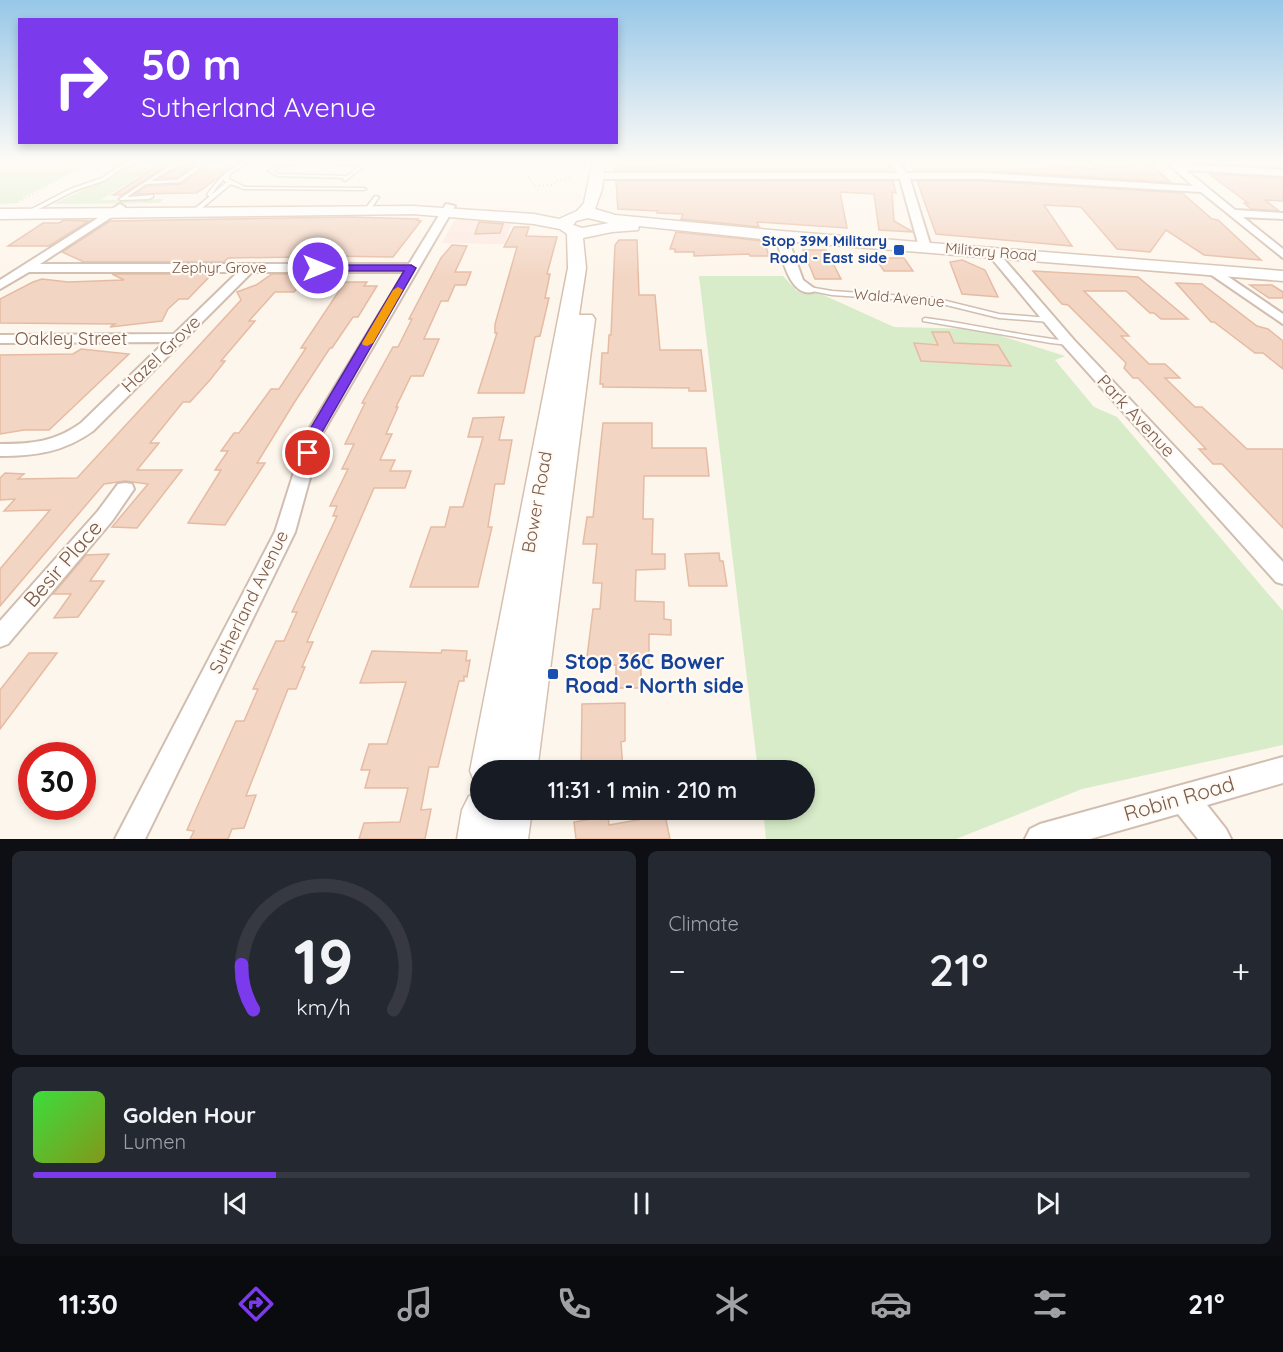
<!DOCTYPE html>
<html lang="en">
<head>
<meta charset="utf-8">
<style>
	body { margin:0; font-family:Quicksand,sans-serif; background:#242831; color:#f1f3f6; height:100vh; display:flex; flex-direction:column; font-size:22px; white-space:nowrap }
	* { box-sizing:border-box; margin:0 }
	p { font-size:20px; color:#9ea1a6 }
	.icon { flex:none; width:33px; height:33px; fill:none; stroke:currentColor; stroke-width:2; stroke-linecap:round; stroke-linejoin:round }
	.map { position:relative; height:839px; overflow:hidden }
	.side { display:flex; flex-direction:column; gap:12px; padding:12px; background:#0d0f14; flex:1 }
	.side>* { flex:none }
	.top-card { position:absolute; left:18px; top:18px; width:600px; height:126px; border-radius:0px; box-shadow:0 3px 9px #0003; background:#7c3aed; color:#fff; overflow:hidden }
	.speed { position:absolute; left:18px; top:742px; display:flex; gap:12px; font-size:30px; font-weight:700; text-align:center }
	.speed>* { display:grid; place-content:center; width:78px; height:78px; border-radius:50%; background:#171b24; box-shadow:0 3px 9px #0003; line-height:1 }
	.speed .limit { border:9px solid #d22; background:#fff; color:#111 }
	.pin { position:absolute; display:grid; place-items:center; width:51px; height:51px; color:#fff; margin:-26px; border:3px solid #fff; border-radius:50%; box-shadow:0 2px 6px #0007 }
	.me { position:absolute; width:66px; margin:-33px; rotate:90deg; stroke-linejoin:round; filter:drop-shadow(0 0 4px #0008) }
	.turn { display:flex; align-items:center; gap:21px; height:126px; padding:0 24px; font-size:27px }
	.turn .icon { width:78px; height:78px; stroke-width:2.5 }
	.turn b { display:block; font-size:42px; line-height:51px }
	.big { font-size:45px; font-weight:600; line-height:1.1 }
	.side .card { flex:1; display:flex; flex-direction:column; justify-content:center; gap:9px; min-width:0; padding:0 21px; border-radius:9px; background:#242831 }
	.side .dial { align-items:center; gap:0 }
	.dial svg { height:156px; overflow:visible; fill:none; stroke:#363941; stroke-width:7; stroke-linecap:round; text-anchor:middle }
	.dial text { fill:#f1f3f6; stroke:none }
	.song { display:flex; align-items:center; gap:18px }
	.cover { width:72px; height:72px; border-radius:9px; background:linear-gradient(135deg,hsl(120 70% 55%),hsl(70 70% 35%)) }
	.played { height:6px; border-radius:3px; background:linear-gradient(90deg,#7c3aed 20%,#363941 20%) }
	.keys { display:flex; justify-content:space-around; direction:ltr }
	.heat { display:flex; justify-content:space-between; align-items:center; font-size:33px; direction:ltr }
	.side .tiles { flex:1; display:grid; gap:12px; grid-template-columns:1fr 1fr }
	.card:last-child { grid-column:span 2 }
	.trip { position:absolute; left:470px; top:760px; width:345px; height:60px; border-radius:30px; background:#171b24; box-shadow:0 3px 9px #0003; font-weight:600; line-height:60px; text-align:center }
	.dock { display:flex; height:96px; justify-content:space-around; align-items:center; background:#090b0e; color:#9ea1a6 }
	.dock .icon { width:42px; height:42px }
	.dock .current { color:#7c3aed }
	.dock b { font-size:27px; color:#f1f3f6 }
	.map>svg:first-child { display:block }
</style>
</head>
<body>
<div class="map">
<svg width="1283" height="839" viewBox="0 0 1283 839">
	<rect width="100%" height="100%" fill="#fdf6ec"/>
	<polygon fill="#fde8e0" points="460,218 512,222 504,244 442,243 454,220"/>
	<g fill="#d8ecc9">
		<polygon points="0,160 92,160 92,161 24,197 17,203 0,204"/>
		<polygon points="145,160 165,160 101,200 164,199 159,203 53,204 115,176 124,168"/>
		<polygon points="699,276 783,276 797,291 819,293 894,327 979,329 1065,356 1055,360 1094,407 1117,417 1283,611 1283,745 1082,789 956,839 766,839 763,810 804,810 804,771 758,771"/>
	</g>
	<g fill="#f3d5c3" stroke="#e6bba3" stroke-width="1.5">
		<polygon points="217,160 242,160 197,193 135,194 147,186 181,184"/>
		<polygon points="679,160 699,160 700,163 787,160 788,163 861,164 857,160 886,160 891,171 615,171 615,166 659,167 658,165 680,165"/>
		<polygon points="909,160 995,160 1096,169 1094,166 1128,167 1121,160 1141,160 1146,165 1152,165 1170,182 985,171 913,171"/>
		<polygon points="1191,160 1283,162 1283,168 1194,163"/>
		<polygon points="162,163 170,163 122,195 113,195"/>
		<polygon points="196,164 176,178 160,178 177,168"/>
		<polygon points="1209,174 1283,178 1283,201 1265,200 1279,211 1251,209 1244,203 1248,203"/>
		<polygon points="616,181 893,181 896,193 892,192 894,221 913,232 879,230 874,194 840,192 847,228 757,222 759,227 681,219 683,214 657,213 658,211 618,209"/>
		<polygon points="917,181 985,181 1182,193 1212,219 1218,220 1261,260 1204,255 1166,230 1150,252 1117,249 1081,207 1044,205 1072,246 936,234"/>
		<polygon points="350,217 418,219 417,220 421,221 393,257 326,256 321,262 291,262 298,257 228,258 224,262 84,262 62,252 110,221"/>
		<polygon points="64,220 89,221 49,246 8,246 43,223 59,223"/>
		<polygon points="479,222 503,224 500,233 475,234"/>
		<polygon points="514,227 529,227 526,236 557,237 547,274 550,274 545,298 549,298 540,336 535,337 524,393 478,393 497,333 495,333 495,324 517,247 504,247"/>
		<polygon points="676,232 764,241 769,256 750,256 749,254 694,256 694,252 675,252 675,249 670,249"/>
		<polygon points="619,240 637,240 639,295 655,295 660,350 701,350 706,391 689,391 689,388 603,387 603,384 600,384 602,353 608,353 609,335 611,335 615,245"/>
		<polygon points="452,245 467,246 455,272 471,272 466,285 455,285 448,301 441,301 424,339 439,339 423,376 411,376 396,407 398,407 386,434 392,434 380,460 395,460 390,471 411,471 405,488 374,488 307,642 313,642 302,667 305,667 296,689 288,689 246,796 256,795 244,828 232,829 228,839 190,839 194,831 187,830 201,798 236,721 244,721 258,689 253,689 276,641 284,641 297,612 292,612 337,516 333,516 337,506 330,506 348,469 342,469 354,444 345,444 365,403 362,403 393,347 398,347 412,319 409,319 441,258"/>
		<polygon points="803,250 826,250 841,279 815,279"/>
		<polygon points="875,258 904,258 913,271 884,271"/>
		<polygon points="962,260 985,270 998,297 962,294 950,262"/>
		<polygon points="1033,271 1138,277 1188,319 1161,319 1154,313 1150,313 1126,291 1084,291 1129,336 1121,336 1149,364 1165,364 1180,378 1165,378 1195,407 1202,407 1247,449 1283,449 1283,528 1222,464 1213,464 1199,449 1206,449 1138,378 1133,378 1124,368 1126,363 1068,305 1062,304"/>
		<polygon points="112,274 212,274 188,299 179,299 168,309 162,321 110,327 115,324 0,323 0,299 33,282 42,279 68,282 124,280"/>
		<polygon points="272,274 310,274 294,292 275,292 249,321 255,321 221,361 225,361 210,380 190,402 183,402 150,443 159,443 137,470 182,470 137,528 112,527 148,484 125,481 104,484 0,606 0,569 50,510 4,511 15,499 0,500 0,478 5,473 24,474 18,479 77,478 241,300 237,292 256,285"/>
		<polygon points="345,282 367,282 364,286 377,286 358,317 353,317 332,348 330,348 294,403 257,463 265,463 225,525 188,523 221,470 215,470 228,451 221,451 234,433 239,433 271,389 279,389 306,348 301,348"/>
		<polygon points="1176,283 1202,284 1257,326 1268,329 1283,341 1283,369 1263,353 1255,353 1214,322 1211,322"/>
		<polygon points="1250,285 1272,285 1283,292 1283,298 1269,298"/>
		<polygon points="932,332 949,332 954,343 998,345 1011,366 921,361 914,343 938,345"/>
		<polygon points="81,349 129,354 49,430 24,430 0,434 0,355 73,354"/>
		<polygon points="504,417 499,440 512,440 504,484 495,484 488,527 492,527 478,587 410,587 431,527 445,527 450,507 463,507 483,437 468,437 473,418"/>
		<polygon points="603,423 652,423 652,448 706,448 709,476 644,476 643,519 653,519 652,554 665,554 665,569 636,570 635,601 664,602 664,619 671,620 671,635 649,634 649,667 641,667 641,688 616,688 616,665 586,665 593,609 600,609 602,583 593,583 597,544 583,544 587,517 593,517"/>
		<polygon points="719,553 720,561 723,561 727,586 689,586 685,554"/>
		<polygon points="109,554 90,581 104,581 78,617 54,618 71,594 53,594 86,555"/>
		<polygon points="442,650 467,651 466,661 470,660 467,677 464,676 464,681 459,681 438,767 429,767 421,810 431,809 425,839 359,839 364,823 400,822 408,788 365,788 370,770 361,770 369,744 387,744 406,682 360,683 372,651 441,653"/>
		<polygon points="29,653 57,653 0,729 0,690"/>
		<polygon points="625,703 625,741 621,742 623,771 581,771 582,704"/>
		<polygon points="665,815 670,839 576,839 574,822 608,816 609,825"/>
	</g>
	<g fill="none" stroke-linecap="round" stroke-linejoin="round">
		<g stroke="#d1beb0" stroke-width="3">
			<g id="lane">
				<polygon points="136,160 143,160 121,169 106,180 74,191 29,214 24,213 70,189 102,178 117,167"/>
				<polygon points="194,160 204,160 176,166 151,181 177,180 206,160 211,160 180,182 146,184 127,197 153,195 153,197 149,199 121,200 119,199 173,164"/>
				<path d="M247,160h6l-22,13 -2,6 16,8 119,1 2,1 -2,1 -120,-1 -13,-5 -35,29h-4v-2l18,-15 -3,-1c12,-18 22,-25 40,-35zM224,179v2l3,1 -16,13 8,-11z"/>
				<path d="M296,160h35l32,4 4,-4h5l-27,21 -2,-1 1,-2 -66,-2 -10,-5 10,-6zM303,162l25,1 32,3 -13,10 -68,-2 -6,-3 8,-5z"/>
				<polygon points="375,196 379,197 370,210 366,210 365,209"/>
				<polygon points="809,287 832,291 934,298 999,314 1049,318 1052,320 1049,322 999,318 934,302 832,295 807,290 806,289"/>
				<path d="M925,318c48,6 96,18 144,23l4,2 -4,2 -18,-2 -128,-22v-2z"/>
			</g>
		</g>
		<g stroke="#d1beb0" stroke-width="4">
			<g id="street">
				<polygon points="888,160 897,160 907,173 985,173 1193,186 1164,160 1174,160 1179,164 1283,170 1283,176 1186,170 1235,210 1283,213 1283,219 1243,217 1283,249 1283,258 1201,192 985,179 910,179 931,247 925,250 919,247 900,179 597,179 592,176 597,173 898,173"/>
				<path d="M120,204l5,3 -1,2 -84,55h369l37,-60 9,2 -133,228 -27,98 -150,307h-30l160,-307 31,-98 99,-162h-153l-159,159c-29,21 -58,25 -93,25v-12c31,0 55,-2 81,-21l84,-81 -165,1v-8l174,-1 64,-62h-209l-29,17v-9z"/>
				<path d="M781,233l6,3 16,44 12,9 -2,3c-25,5 -31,-38 -38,-56z"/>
				<polygon points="992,249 996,250 1074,340 1283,562 1283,584 1276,582 1064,346 988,254 988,250"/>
				<polygon points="1214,267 1283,314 1283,324 1210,274 1210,268"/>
				<polygon points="125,483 132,484 134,489 112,521 8,644 0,647 0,621 98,511 118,484"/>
				<polygon points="1283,757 1283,783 1207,805 1226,829 1231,839 1198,839 1178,814 1090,839 1025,839 1030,829 1040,824"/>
			</g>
		</g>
		<g stroke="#d6c0b0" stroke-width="3">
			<g id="secondary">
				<path d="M593,160h12l-3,29 -7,20 20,6 166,16 502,40v10l-502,-40 -142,-15 -1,4 -26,2 -29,6 3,30 -7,47h13l3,4 -58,452h-57v16l-4,-2 -6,-14 98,-503 -1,-34 -7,-5 -26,-5 -121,-10 -413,5v-10l413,-3 121,8 25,5 18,-8 7,-8zM588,218l21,5 -27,5 -9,-3 3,-4z"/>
				<polygon points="480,791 480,810 532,810 528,839 457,839 462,810 469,796"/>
			</g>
		</g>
		<g stroke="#d9b8a5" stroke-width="1.5" stroke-dasharray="1 3" stroke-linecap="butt">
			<polyline points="517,160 534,186 553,185 556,181 571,177"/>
			<polyline points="22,200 93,160"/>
		</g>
		<use href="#lane" fill="#fff" fill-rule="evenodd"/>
		<use href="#street" fill="#fff" fill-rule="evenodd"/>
		<use href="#secondary" fill="#fff" fill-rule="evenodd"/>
	</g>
	<linearGradient id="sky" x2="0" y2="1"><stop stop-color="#97c7e8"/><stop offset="0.58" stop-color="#fefbf6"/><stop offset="1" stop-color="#fefbf6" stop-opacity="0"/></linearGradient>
	<rect width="1283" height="278" fill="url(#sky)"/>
	<polygon fill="#7c3aed" stroke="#51269a" stroke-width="1.5" points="411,265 416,268 321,434 314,457 303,457 301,453 307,434 404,271 318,271 314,268 318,265"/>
	<polygon fill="#f59e0b" points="398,287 403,290 373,343 367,346 363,345 362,343 393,290"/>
	<g fill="#1a4fb4" stroke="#fffaf3" stroke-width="2">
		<rect x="893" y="244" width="12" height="12" rx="3"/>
		<rect x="547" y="668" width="12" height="12" rx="3"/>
	</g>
	<g text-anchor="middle" stroke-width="4.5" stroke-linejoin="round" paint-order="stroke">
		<g font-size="15" font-weight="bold" fill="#164399" stroke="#fffaf3" text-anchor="end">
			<text x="887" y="246">Stop 39M Military<tspan x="887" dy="17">Road - East side</tspan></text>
		</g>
		<g font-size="15" fill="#7a5c4d" stroke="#fffaf3">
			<text transform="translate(991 252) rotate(5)" y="5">Military Road</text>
			<text x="219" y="273">Zephyr Grove</text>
			<text transform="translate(899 298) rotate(5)" y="5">Wald Avenue</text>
		</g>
		<g font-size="18" fill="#7a5c4d" stroke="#fffaf3">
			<text x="71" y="345">Oakley Street</text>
			<text transform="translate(161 354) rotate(-44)" y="6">Hazel Grove</text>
			<text transform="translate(1136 416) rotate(47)" y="6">Park Avenue</text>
			<text transform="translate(537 502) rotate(-80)" y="6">Bower Road</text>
			<text transform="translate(249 602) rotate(-64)" y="6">Sutherland Avenue</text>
		</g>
		<g font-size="21" fill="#7a5c4d" stroke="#fffaf3">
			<text transform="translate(63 564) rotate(-49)" y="7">Besir Place</text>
			<text transform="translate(1179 799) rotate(-16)" y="7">Robin Road</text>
		</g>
		<g font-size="21" font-weight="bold" fill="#164399" stroke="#fffaf3" text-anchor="start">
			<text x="565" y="669">Stop 36C Bower<tspan x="565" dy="24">Road - North side</tspan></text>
		</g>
	</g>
</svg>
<div class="speed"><div class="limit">30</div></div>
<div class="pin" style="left:308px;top:453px;background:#d93025"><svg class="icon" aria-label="arrive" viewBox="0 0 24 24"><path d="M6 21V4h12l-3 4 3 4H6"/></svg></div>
<svg class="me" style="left:318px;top:268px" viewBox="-20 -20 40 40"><circle r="17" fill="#7c3aed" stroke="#fff" stroke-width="3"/><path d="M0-11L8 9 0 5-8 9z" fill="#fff"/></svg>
<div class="trip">11:31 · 1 min · 210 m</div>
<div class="top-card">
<div class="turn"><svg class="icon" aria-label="right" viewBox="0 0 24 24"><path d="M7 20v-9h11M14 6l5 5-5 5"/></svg><div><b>50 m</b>Sutherland Avenue</div></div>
</div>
</div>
<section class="side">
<div class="tiles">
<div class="card dial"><svg viewBox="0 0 100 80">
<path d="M14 69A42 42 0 1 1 86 69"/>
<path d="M14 69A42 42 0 0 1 8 46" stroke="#7c3aed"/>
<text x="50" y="56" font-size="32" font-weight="700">19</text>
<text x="50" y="72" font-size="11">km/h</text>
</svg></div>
<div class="card"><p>Climate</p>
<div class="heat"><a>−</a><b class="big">21°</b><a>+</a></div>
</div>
<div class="card">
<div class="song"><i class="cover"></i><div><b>Golden Hour</b><p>Lumen</p></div></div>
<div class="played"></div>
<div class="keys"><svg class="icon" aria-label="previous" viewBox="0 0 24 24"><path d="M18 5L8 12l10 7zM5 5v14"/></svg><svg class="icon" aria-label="pause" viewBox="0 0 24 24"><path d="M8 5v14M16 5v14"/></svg><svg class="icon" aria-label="next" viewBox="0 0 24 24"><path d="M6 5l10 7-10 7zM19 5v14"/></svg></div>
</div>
</div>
</section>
<nav class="dock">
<b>11:30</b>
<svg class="icon current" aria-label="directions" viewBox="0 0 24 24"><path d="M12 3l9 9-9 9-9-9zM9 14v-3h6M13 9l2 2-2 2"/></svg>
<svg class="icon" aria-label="music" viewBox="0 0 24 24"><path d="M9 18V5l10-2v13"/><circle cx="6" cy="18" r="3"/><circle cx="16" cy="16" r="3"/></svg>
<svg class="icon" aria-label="phone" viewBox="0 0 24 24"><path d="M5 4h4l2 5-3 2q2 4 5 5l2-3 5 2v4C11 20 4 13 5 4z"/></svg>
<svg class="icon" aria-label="climate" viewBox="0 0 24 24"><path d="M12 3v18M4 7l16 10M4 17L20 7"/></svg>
<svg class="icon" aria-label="car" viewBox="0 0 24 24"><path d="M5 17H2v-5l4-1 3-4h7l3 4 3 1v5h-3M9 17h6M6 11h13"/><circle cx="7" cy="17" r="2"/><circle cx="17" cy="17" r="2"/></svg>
<svg class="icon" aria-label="filters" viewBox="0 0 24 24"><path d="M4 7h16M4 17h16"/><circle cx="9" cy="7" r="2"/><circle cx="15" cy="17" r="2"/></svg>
<b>21°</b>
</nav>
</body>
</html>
